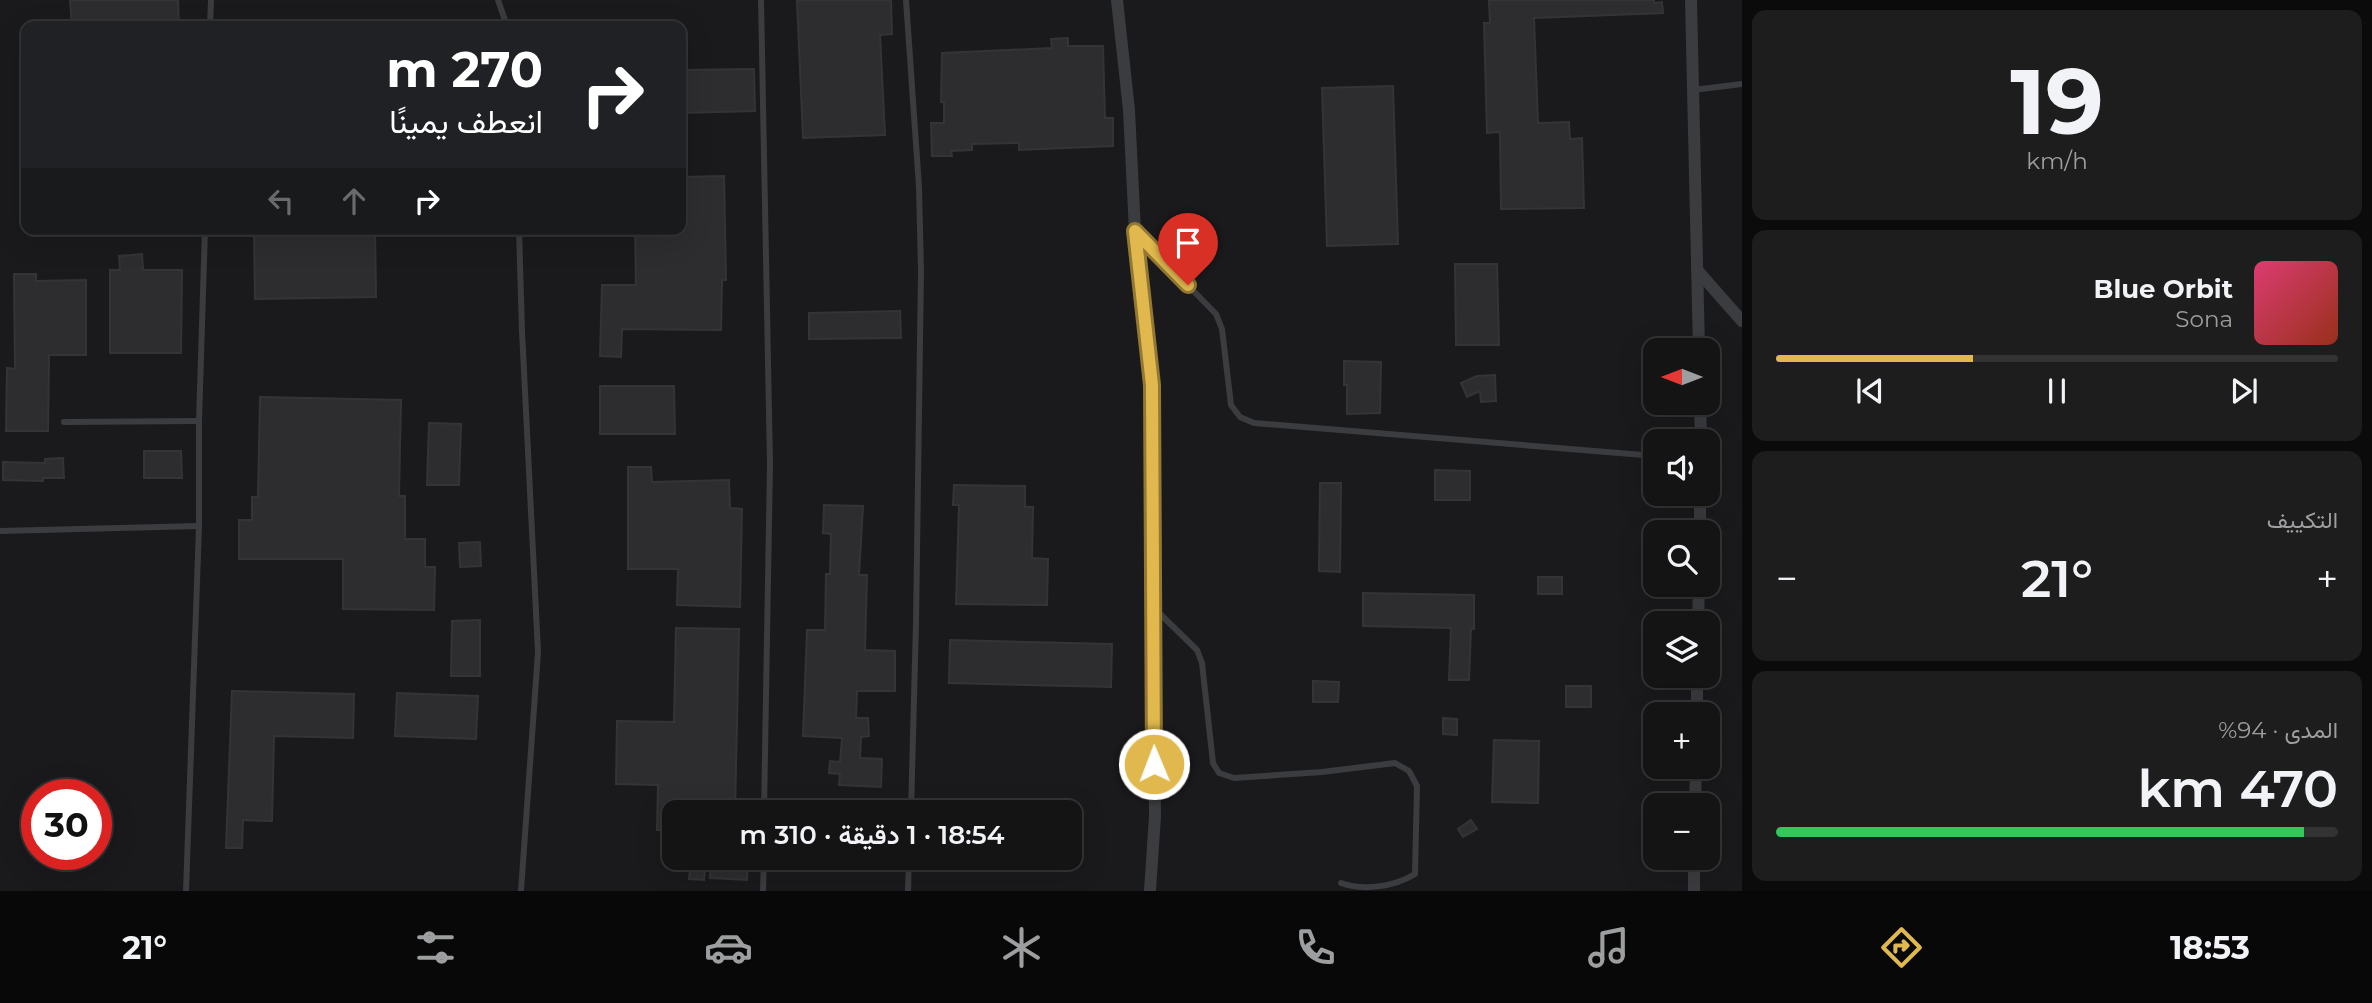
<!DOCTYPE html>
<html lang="ar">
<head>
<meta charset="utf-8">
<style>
	body { margin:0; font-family:Montserrat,Vazirmatn,sans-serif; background:#1d1d1e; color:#f1f3f6; direction:rtl; height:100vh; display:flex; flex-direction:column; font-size:26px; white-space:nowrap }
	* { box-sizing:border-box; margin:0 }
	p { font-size:23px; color:#9d9ea0 }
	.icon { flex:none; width:38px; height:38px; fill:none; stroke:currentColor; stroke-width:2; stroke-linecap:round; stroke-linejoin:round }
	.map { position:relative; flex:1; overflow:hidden; direction:ltr }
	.details { display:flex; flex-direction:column; gap:10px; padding:10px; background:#0b0b0c; width:630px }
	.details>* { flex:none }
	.hud { position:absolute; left:21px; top:21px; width:665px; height:214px; border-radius:14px; box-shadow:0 7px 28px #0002,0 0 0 2px #333334; direction:rtl; background:#202124; color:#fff; overflow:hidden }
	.needle { width:46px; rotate:270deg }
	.controls { position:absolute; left:1643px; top:338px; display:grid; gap:14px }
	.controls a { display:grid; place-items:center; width:77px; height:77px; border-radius:14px; background:#141415; box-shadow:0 7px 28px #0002,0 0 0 2px #333334; font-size:35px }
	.speed { position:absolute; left:21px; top:779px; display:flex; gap:14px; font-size:35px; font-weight:700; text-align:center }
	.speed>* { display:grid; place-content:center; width:91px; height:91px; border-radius:50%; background:#141415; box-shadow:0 7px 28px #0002,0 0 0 2px #333334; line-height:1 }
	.speed .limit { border:10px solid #d22; background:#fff; color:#111 }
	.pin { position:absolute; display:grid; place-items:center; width:60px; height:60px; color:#fff; margin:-72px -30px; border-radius:50% 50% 50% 0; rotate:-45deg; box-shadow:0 0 7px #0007 }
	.pin .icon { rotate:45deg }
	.me { position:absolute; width:77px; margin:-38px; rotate:359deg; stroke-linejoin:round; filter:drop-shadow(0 0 5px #0008) }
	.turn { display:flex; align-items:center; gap:24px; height:147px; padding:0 28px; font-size:32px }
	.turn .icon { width:91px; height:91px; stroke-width:2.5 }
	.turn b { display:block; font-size:49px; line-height:60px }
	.lanes { display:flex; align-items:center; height:66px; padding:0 28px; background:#0003; justify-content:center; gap:35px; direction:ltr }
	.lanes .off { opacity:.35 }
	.big { font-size:52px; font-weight:600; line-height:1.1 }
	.details .tile { flex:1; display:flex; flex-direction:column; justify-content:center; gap:10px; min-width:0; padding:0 24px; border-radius:14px; background:#1d1d1e }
	.details .dial { align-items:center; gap:0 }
	.dial b { font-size:91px; line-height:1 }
	.song { display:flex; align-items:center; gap:21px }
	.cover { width:84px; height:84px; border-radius:10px; background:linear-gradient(135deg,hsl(340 70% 55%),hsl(10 70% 35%)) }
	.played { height:7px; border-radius:4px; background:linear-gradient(90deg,#e0b84d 35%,#333334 35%) }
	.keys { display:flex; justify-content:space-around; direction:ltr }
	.heat { display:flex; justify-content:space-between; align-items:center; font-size:38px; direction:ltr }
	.charge { height:10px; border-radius:5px; background:linear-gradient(90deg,#34c759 94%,#333334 0) }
	.trip { position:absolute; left:662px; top:800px; width:420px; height:70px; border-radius:14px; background:#141415; box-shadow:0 7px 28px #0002,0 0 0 2px #333334; font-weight:600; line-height:70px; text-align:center; direction:rtl }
	.menu { display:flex; height:112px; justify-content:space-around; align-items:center; background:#080808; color:#9d9ea0 }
	.menu .icon { width:49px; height:49px }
	.menu .on { color:#e0b84d }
	.menu b { font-size:32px; color:#f1f3f6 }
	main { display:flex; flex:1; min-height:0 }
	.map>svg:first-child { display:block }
</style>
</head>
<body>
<main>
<section class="details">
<div class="tile dial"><b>19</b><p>km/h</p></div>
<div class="tile">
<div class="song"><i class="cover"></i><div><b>Blue Orbit</b><p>Sona</p></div></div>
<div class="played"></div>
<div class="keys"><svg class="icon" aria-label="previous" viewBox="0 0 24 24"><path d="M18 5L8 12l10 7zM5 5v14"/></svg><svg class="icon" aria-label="pause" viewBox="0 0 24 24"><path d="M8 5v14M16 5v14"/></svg><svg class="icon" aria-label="next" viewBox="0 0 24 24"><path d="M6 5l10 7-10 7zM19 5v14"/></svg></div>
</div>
<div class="tile"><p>التكييف</p>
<div class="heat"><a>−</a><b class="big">21°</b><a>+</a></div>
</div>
<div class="tile"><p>المدى · 94%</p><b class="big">470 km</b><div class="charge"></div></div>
</section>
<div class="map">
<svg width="1742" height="891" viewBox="0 0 1742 891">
	<rect width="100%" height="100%" fill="#1a1a1c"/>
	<g fill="#2d2d2f" stroke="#343437" stroke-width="2">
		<polygon points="70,0 178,0 179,26 72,26"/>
		<polygon points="797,0 891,0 892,34 880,35 885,135 803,138"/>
		<polygon points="1489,0 1654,0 1654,3 1662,2 1663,13 1534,18 1538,123 1569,122 1570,139 1582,138 1584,208 1501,209 1500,132 1487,133 1484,23 1490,23"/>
		<polygon points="1068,38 1068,46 1103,46 1105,118 1113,118 1113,146 1019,150 1019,143 972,144 972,150 951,151 952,156 932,156 931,123 944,123 944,102 941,102 942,53 1052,48 1051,39"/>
		<polygon points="754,69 755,111 681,113 681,70"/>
		<polygon points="1393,86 1398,244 1327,246 1322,88"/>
		<polygon points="724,176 726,280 722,280 721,330 622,329 621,357 600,356 602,285 636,285 635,229 681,229 681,177"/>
		<polygon points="254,229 375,229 376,297 255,299"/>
		<polygon points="142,254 143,270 182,270 181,353 110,353 110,270 120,270 119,256"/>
		<polygon points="1455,264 1497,264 1499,345 1456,345"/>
		<polygon points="14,274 36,274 36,281 86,280 86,355 49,355 48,431 6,431 7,368 15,369"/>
		<polygon points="900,311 901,338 809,339 809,313"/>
		<polygon points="1344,361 1381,362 1380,413 1347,414 1347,385 1344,385"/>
		<polygon points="1495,375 1496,401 1481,402 1480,391 1467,397 1461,383 1477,376"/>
		<polygon points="600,386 674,386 675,434 600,434"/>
		<polygon points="260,397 401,400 399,496 405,496 405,539 425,539 425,567 435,567 434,610 343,609 343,559 239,559 239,520 252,520 252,497 258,497"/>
		<polygon points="429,423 461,424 459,485 427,485"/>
		<polygon points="144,451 181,451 182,478 144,478"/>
		<polygon points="63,458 64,478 43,478 43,481 3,480 3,462 45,463 45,459"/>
		<polygon points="628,467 651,467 652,482 729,480 730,508 742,509 740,607 677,605 678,569 628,569"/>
		<polygon points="1435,470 1470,471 1470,500 1435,500"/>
		<polygon points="1320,483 1341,483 1340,572 1319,571"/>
		<polygon points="954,485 1025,486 1025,507 1033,507 1032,558 1048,559 1047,605 956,604 959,505 953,505"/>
		<polygon points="824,505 863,506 859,575 867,575 865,650 895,651 895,691 857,691 856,718 868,718 869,736 861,737 860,758 882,759 881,787 839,785 840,774 829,773 830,761 840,762 842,738 803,736 807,630 825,630 826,574 830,574 831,534 823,533"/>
		<polygon points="480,542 481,566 460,567 459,543"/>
		<rect x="1538" y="577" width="24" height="17"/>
		<polygon points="1363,593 1474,595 1474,629 1471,629 1469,680 1449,680 1451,628 1363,626"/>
		<polygon points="480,620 480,676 451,676 452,621"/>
		<polygon points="676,628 739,629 735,812 674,812 674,830 657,830 658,785 616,784 617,721 674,722"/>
		<polygon points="950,640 1112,644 1111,687 949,683"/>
		<polygon points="1313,681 1339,682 1338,702 1313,702"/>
		<rect x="1566" y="686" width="25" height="21"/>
		<polygon points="232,691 354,694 353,738 274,736 272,821 243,820 242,848 226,848"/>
		<polygon points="397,693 478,696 476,739 395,736"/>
		<polygon points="1443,718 1457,719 1457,735 1443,734"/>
		<polygon points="1494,740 1539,741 1538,803 1492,802"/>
		<polygon points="1471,820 1477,829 1463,837 1458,829"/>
		<polygon points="711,858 748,858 747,880 710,878"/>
		<polygon points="690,869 705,869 704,880 689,879"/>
	</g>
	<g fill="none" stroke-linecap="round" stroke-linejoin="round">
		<g stroke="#3b3c40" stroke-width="6">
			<polyline points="498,0 507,26"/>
			<polyline points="761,0 770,464 764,812"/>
			<polyline points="906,0 919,187 921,271 916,623 911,812"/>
			<polyline points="210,26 211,0"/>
			<polyline points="1693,90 1742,84"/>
			<polyline points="519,229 522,331 538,652 521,891"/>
			<polyline points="1137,233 1216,314 1222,329 1231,405 1240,417 1254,423 1656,456"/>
			<polyline points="64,422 199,421"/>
			<polyline points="0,531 199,526"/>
			<path d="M1155,609l42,41 5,13 11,100 6,10 15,5 88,-6 73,-9 14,8 8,15 -2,88c-21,13 -52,17 -74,9"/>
			<polyline points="186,891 199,526 199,421 205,229"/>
			<polyline points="763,891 764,858"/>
			<polyline points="908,891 909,858"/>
		</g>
		<g stroke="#3b3c40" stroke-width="12">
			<polyline points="1117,0 1129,110 1135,231 1151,385 1155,816 1150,891"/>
			<polyline points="1691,0 1699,350"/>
			<polyline points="1697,270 1742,321"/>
			<polyline points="1700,402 1701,441"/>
			<polyline points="1700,532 1700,494"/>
			<polyline points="1698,623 1699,584"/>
			<polyline points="1697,714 1697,676"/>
			<polyline points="1695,805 1696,766"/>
			<polyline points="1694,891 1694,858"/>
		</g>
	</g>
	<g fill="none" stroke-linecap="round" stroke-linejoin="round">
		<g stroke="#927832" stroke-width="18">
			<polyline id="route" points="1154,764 1152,385 1135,231 1188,285"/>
		</g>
		<use href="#route" stroke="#e0b84d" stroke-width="12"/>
	</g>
</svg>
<div class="controls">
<a><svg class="needle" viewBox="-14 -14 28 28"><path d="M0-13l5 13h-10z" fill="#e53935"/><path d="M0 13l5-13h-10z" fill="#9d9ea0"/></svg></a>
<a><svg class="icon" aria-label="sound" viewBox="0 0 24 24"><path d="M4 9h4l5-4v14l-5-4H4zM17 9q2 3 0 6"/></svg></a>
<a><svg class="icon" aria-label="search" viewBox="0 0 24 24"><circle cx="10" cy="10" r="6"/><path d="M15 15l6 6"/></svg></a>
<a><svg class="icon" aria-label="layers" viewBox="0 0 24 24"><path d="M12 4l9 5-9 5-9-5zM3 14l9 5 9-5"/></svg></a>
<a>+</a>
<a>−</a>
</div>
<div class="speed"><div class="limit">30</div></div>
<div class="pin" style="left:1188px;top:285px;background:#d93025"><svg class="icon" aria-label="arrive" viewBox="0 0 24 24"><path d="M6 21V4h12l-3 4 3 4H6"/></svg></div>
<svg class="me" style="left:1154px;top:764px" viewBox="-20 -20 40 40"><circle r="17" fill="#e0b84d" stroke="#fff" stroke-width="3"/><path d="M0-11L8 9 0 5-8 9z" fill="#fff"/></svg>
<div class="trip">18:54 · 1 دقيقة · 310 m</div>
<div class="hud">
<div class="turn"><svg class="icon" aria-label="right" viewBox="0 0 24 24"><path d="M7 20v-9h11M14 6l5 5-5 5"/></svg><div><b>270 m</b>انعطف يمينًا</div></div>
<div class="lanes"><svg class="icon off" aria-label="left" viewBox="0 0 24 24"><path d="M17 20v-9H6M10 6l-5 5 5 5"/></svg><svg class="icon off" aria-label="ahead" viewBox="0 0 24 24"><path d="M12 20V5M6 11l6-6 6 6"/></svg><svg class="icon" aria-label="right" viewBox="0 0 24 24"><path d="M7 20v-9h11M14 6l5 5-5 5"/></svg></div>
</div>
</div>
</main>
<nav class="menu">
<b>18:53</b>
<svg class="icon on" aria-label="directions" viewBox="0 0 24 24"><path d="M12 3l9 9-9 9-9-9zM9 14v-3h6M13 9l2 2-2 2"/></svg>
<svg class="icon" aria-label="music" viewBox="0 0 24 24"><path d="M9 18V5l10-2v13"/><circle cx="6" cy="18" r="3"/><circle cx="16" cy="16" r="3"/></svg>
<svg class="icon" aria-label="phone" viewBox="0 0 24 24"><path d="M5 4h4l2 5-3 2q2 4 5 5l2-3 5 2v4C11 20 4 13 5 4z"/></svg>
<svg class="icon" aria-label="climate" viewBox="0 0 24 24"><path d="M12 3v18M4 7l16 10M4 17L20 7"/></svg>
<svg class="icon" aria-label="car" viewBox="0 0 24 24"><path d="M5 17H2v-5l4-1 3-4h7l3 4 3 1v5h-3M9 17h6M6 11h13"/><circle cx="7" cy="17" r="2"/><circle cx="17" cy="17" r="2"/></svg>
<svg class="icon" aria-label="filters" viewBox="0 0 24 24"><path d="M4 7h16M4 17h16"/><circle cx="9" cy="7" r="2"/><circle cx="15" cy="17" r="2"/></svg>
<b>21°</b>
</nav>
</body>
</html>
